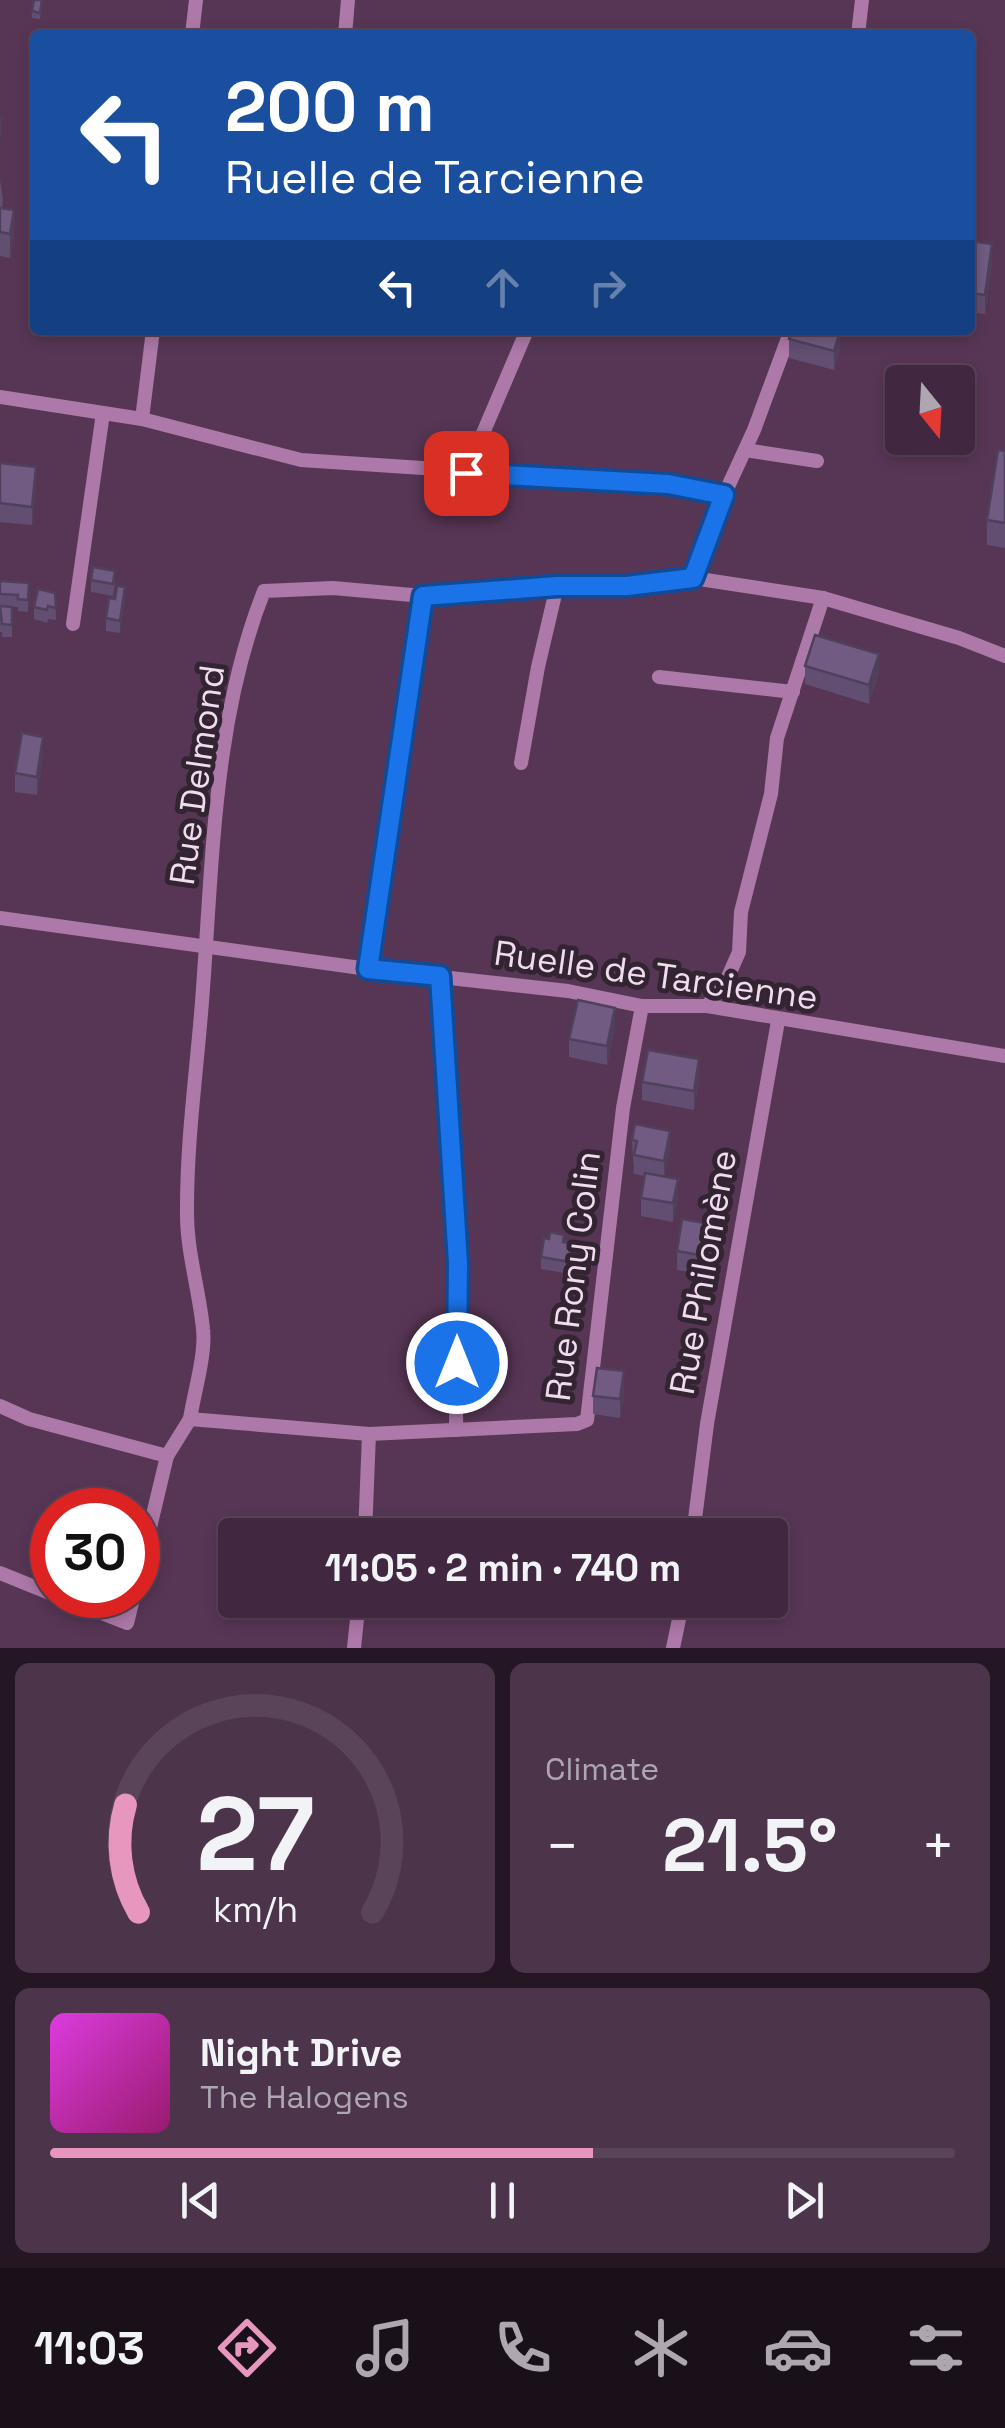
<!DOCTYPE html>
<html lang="en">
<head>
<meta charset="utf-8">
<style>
	body { margin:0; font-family:"Space Grotesk",sans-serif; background:#4c344b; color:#f1f3f6; height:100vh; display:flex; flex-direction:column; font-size:38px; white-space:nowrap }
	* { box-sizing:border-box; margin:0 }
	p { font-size:32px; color:#aea6b1 }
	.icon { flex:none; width:55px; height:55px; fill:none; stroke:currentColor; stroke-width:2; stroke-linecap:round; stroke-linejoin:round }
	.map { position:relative; height:1648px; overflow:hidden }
	.panel { display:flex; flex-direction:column; gap:15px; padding:15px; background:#241623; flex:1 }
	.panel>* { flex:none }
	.guide { position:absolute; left:30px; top:30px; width:945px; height:305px; border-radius:10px; box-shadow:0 5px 15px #0003,0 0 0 2px #5a4459; background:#1a4fa0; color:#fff; overflow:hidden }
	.needle { width:65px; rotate:162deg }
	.controls { position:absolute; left:885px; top:365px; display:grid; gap:20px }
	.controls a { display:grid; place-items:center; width:90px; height:90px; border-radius:10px; background:#412840; box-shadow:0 5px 15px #0003,0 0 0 2px #5a4459; font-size:50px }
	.speed { position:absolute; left:30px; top:1488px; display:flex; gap:20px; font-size:50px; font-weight:700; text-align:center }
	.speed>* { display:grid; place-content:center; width:130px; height:130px; border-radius:50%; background:#412840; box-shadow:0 5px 15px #0003,0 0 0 2px #5a4459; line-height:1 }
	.speed .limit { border:15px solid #d22; background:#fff; color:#111 }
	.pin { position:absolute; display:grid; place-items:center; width:85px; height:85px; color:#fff; margin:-42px; border-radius:20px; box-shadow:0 5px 15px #0006 }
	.me { position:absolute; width:110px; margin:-55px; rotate:0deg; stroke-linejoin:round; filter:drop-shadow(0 0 8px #0008) }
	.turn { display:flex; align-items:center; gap:35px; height:210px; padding:0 30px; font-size:45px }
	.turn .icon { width:130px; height:130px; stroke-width:2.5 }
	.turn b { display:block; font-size:70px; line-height:85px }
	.lanes { display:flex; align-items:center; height:95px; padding:0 30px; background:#0003; justify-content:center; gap:50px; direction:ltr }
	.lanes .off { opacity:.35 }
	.big { font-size:75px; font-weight:700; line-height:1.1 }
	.panel .widget { flex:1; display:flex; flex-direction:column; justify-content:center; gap:15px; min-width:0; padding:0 35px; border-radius:15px; background:#4c344b }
	.panel .dial { align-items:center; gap:0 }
	.dial svg { height:260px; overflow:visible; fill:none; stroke:#5a4459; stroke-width:7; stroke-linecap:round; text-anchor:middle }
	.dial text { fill:#f1f3f6; stroke:none }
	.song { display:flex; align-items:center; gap:30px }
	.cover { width:120px; height:120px; border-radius:15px; background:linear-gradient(135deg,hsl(300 70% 55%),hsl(320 70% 35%)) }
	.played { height:10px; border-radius:5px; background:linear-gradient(90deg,#e797bd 60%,#5a4459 60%) }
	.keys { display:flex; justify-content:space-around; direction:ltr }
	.heat { display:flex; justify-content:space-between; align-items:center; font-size:55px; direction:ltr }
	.panel .tiles { flex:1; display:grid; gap:15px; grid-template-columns:1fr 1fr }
	.widget:last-child { grid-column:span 2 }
	.trip { position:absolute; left:218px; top:1518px; width:570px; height:100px; border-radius:10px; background:#412840; box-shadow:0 5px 15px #0003,0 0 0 2px #5a4459; font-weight:700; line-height:100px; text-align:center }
	.dock { display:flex; height:160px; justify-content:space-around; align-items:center; background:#1a101a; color:#aea6b1 }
	.dock .icon { width:70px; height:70px }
	.dock .selected { color:#e797bd }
	.dock b { font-size:45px; color:#f1f3f6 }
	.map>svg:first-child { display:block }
</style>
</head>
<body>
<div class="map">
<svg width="1005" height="1648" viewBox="0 0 1005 1648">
	<rect width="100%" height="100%" fill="#573655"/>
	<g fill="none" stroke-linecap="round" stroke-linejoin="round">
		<g stroke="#ad79a8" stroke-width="14">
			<polyline points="192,35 196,0"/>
			<polyline points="345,35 348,0"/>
			<polyline points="858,35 862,0"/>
			<polyline points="0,397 142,419 301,460 668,484 724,495"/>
			<polyline points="142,419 153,330"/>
			<polyline points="745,450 817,461"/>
			<polyline points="466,473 527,330"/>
			<polyline points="693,578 709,528 754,430 791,330"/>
			<polyline points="73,624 103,413"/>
			<polyline points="659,677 793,692"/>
			<polyline points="521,763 538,667 557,586"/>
			<polyline points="0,918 368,969 568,991 642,1006 707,1006 1005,1056"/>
			<polyline points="368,969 423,596"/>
			<polyline points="440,975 457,1263 456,1430"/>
			<polyline points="707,1006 724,986 739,952 741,912 771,794 777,738 823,598"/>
			<polyline points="0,1406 29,1419 167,1456 190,1419 369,1434 577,1424 587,1420 623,1108 642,1006"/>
			<path d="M190,1419c4,-26 16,-65 13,-90 -4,-41 -17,-79 -16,-121 0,-74 11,-146 16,-220 10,-133 11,-271 61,-397l69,-3 90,8 134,-10h70l66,-8 130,20 136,40 46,18"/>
			<polyline points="365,1535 369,1434"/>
			<polyline points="693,1535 707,1424 778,1021"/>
			<polyline points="0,1573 52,1594"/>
			<polyline points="138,1578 167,1456"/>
			<polyline points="56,1595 127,1623 134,1595"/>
			<polyline points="354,1648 359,1600"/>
			<polyline points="673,1648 683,1600"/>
		</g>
	</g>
	<g fill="#614e70">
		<polygon points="42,0 40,19 32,18 32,11"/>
		<polygon points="0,180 3,199 2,208 14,235 10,258 0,256"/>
		<polygon points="970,241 992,262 985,314 970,312"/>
		<polygon points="789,339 840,349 834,370 789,358"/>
		<polygon points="1005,451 1005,548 987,545 987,520"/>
		<polygon points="0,463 36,486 32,525 0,522"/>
		<polygon points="91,580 115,583 113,596 91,592"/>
		<polygon points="0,581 29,583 28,612 18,611 18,607 12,607 12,637 2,637 2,632 0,632"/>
		<polygon points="55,593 56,620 48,619 47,623 34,619 34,607"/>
		<polygon points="125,600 120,633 106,631 106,618"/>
		<polygon points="805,666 879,673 869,704 805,684"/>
		<polygon points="43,756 37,795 15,792 15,773"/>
		<polygon points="615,1026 607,1065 569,1057 569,1039"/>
		<polygon points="699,1078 694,1110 642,1100 642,1082"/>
		<polygon points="632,1140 670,1149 664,1176 678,1197 673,1222 641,1216 641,1198 645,1176 634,1174"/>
		<polygon points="704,1232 708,1251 706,1264 702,1263 700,1274 677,1270 677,1251"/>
		<polygon points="564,1242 579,1257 576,1275 541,1269 541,1257"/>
		<polygon points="624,1390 620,1418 593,1414 593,1396"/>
	</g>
	<g fill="#4f405b">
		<polygon points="2,116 2,135 0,138 0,119"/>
		<polygon points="14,210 14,235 10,258 10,234"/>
		<polygon points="992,244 992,262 985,314 985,295"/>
		<polygon points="840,331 840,349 834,370 834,351"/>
		<polygon points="36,467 36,486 32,525 32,507"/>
		<polygon points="125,587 125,600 120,633 120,621"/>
		<polygon points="879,654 879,673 869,704 869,685"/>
		<polygon points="43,737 43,756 37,795 37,777"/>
		<polygon points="615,1008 615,1026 607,1065 607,1046"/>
		<polygon points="699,1059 699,1078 694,1110 694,1091"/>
		<polygon points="670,1131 670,1149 664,1180 664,1161"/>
		<polygon points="678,1179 678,1197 673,1222 673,1203"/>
		<polygon points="624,1371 624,1390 620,1418 620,1399"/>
	</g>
	<g fill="#715b82" stroke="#4f405b" stroke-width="2.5">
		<polygon points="34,0 42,0 40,13 32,11"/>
		<polygon points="312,28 331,33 330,35 310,35"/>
		<polygon points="0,208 14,210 10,234 0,232"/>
		<polygon points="970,241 992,244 985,295 970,293"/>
		<polygon points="792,330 837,330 840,331 834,351 789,339"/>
		<polygon points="998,450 1005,451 1005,523 987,520"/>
		<polygon points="0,463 36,467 32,507 0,503"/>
		<polygon points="93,567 115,571 113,584 91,580"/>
		<polygon points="0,581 29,583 28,600 18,599 18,595 0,594"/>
		<polygon points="117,586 125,587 120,621 106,618 109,598 115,599"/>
		<polygon points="38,589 55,593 56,608 48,606 47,610 34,607"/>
		<polygon points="0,606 12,607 12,625 2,624"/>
		<polygon points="815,635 879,654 869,685 805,666"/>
		<polygon points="22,733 43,737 37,777 15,773"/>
		<polygon points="578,1000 615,1008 607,1046 569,1039"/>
		<polygon points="648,1050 699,1059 694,1091 642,1082"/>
		<polygon points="635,1124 670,1131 664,1161 634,1155 637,1141 632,1140"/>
		<polygon points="645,1173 678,1179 673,1203 641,1198"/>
		<polygon points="682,1219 704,1223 703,1232 708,1233 706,1245 702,1245 700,1255 677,1251"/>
		<polygon points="550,1232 564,1235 563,1242 579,1245 576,1263 541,1257 544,1238 549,1239"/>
		<polygon points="597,1368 624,1371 620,1399 593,1396"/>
	</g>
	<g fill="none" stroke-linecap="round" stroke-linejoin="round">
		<g stroke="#114b97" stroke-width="25">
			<polyline id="route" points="457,1363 458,1263 440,976 368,969 423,596 557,586 627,586 693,578 724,495 668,484 466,473"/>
		</g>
		<use href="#route" stroke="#1a73e8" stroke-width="18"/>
	</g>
	<g text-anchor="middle" stroke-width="10" stroke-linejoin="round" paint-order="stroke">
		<g font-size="35" fill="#f1dcef" stroke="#332432">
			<text transform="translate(197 775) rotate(-82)" y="12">Rue Delmond</text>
			<text transform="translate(656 975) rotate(8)" y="12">Ruelle de Tarcienne</text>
			<text transform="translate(703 1272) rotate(-80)" y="12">Rue Philomène</text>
			<text transform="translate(573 1276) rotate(-83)" y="12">Rue Rony Colin</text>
		</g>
	</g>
</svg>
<div class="controls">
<a><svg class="needle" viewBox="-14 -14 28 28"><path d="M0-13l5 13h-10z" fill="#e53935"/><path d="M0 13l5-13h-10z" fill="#aea6b1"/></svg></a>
</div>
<div class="speed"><div class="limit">30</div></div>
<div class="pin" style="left:466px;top:473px;background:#d93025"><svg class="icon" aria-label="arrive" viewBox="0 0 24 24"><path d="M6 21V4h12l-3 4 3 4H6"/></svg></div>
<svg class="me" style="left:457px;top:1363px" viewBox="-20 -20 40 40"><circle r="17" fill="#1a73e8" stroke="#fff" stroke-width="3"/><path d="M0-11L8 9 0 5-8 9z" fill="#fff"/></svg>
<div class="trip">11:05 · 2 min · 740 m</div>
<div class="guide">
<div class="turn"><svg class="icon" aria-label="left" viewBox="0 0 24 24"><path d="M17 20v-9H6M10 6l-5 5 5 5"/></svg><div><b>200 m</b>Ruelle de Tarcienne</div></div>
<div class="lanes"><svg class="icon" aria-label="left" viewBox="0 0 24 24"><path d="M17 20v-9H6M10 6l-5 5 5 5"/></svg><svg class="icon off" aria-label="ahead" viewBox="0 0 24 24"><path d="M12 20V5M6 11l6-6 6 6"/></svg><svg class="icon off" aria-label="right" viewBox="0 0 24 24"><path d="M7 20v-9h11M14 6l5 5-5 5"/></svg></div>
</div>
</div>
<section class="panel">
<div class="tiles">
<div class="widget dial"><svg viewBox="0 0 100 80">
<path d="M14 69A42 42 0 1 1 86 69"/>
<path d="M14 69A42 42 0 0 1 10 36" stroke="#e797bd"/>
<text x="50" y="56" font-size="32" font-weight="700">27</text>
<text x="50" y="72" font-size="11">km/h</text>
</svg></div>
<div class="widget"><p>Climate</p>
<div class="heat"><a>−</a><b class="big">21.5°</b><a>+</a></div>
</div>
<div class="widget">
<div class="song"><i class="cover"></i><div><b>Night Drive</b><p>The Halogens</p></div></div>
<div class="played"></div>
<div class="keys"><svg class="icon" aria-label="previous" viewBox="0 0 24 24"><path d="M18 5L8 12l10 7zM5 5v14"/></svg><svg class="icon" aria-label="pause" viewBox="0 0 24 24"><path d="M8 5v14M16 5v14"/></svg><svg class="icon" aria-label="next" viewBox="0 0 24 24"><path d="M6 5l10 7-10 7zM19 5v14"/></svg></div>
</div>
</div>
</section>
<nav class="dock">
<b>11:03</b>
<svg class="icon selected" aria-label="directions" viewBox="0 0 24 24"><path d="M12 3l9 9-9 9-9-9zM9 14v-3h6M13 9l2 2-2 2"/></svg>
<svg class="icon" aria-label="music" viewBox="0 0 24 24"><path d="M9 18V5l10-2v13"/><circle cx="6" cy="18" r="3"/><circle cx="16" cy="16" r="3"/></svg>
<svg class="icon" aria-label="phone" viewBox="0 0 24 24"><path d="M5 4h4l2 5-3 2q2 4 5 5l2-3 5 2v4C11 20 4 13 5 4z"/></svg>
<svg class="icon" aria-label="climate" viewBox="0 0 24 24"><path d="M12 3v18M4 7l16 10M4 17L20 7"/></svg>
<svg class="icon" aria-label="car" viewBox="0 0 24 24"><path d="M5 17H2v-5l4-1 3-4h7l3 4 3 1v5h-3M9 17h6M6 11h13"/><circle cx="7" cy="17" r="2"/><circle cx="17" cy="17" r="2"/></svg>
<svg class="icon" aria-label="filters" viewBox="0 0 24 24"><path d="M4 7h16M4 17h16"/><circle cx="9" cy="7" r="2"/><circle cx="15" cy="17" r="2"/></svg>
</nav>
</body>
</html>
